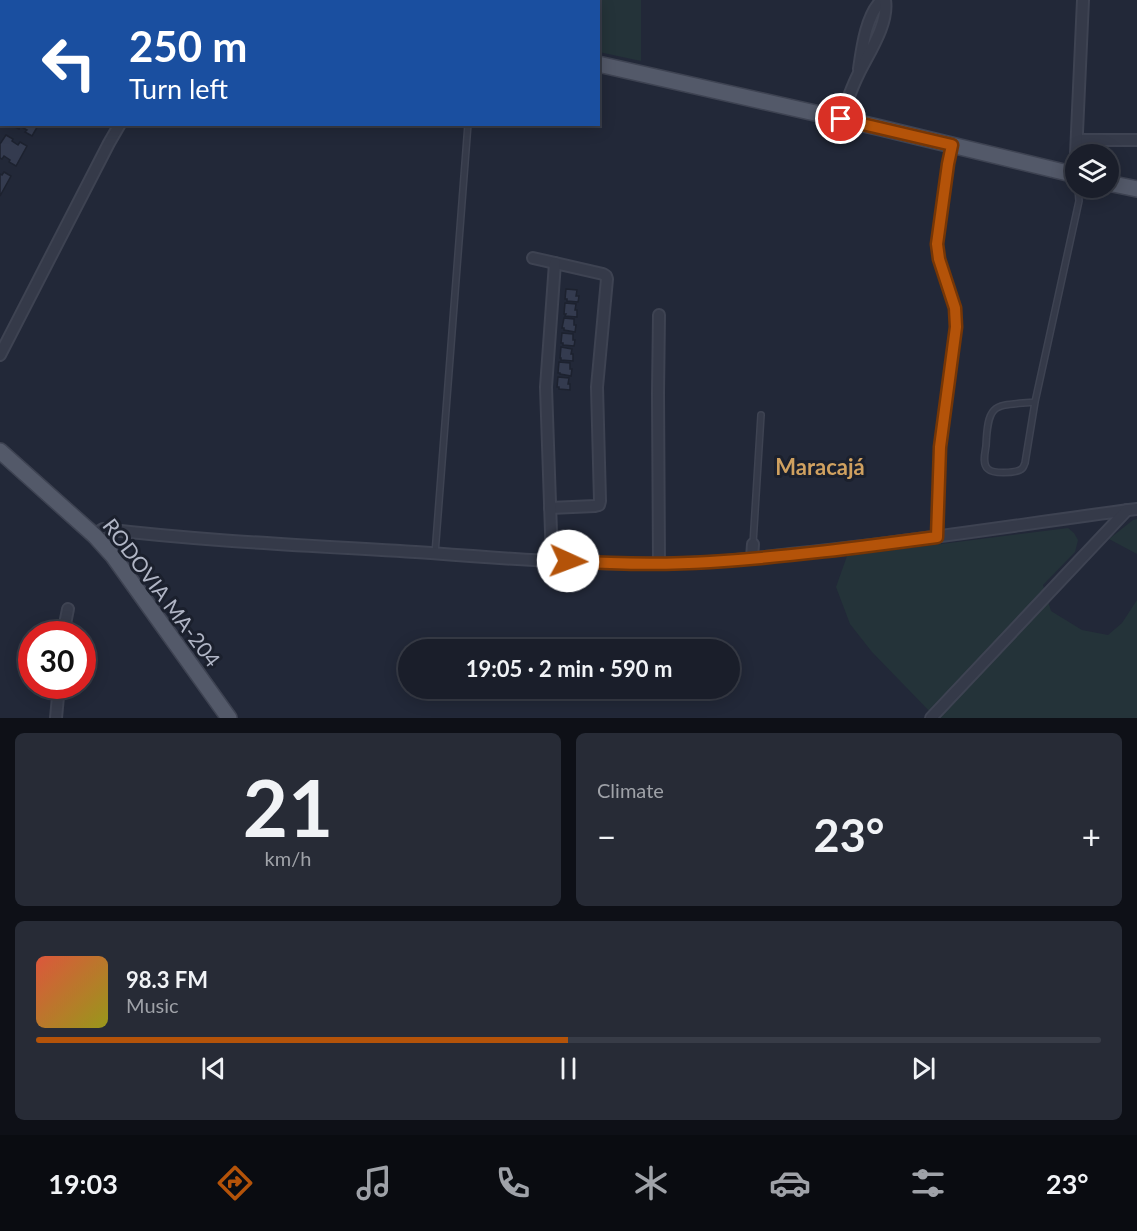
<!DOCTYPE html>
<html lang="en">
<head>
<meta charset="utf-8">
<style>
	body { margin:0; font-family:Lato,sans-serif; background:#272b36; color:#f1f3f6; height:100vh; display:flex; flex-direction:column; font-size:22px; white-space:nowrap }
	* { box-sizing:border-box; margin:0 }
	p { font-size:20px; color:#9fa2a8 }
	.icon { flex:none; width:33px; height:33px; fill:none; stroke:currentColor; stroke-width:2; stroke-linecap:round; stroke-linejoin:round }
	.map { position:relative; height:718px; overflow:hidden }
	.sheet { display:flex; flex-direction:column; gap:15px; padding:15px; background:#0e1017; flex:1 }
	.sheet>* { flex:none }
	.guide { position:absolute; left:0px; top:0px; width:600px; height:126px; box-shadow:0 3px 15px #0003,0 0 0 2px #383c47; background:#1a4fa0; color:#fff; overflow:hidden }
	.buttons { position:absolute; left:1065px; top:144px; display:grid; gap:12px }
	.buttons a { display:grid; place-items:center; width:54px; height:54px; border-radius:50%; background:#1a1e2a; box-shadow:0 3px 15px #0003,0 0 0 2px #383c47; font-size:30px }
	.speed { position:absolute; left:18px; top:621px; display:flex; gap:12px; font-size:30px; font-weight:700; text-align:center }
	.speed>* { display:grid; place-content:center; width:78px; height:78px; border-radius:50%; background:#1a1e2a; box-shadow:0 3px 15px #0003,0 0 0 2px #383c47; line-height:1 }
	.speed .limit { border:9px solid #d22; background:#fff; color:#111 }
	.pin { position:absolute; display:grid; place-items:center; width:51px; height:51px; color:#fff; margin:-26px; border:3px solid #fff; border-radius:50%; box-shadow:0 2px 6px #0007 }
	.me { position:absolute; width:66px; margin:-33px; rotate:92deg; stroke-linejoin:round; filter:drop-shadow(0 0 4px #0008) }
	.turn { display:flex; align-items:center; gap:21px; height:126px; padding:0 30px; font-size:27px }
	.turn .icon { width:78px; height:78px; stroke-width:2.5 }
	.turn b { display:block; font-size:42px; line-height:51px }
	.big { font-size:45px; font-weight:700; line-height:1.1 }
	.sheet .widget { flex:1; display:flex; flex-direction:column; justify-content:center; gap:9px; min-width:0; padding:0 21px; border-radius:9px; background:#272b36 }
	.sheet .dial { align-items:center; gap:0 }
	.dial b { font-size:78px; line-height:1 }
	.song { display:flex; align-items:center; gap:18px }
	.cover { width:72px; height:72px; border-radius:9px; background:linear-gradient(135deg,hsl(10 70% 55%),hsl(60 70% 35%)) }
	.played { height:6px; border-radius:3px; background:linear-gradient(90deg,#b45309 50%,#383c47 50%) }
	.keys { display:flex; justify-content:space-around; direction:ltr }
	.heat { display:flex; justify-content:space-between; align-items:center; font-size:33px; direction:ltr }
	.sheet .tiles { flex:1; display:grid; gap:15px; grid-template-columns:1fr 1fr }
	.widget:last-child { grid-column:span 2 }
	.trip { position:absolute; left:398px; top:639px; width:342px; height:60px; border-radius:30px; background:#1a1e2a; box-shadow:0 3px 15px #0003,0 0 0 2px #383c47; font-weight:700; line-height:60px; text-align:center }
	.tab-bar { display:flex; height:96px; justify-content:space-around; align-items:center; background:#0a0c11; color:#9fa2a8 }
	.tab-bar .icon { width:42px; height:42px }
	.tab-bar .current { color:#b45309 }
	.tab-bar b { font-size:27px; color:#f1f3f6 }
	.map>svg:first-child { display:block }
</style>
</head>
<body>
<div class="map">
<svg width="1137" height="718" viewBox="0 0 1137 718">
	<rect width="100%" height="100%" fill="#222838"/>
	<g fill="#243339">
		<polygon points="338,0 641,0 641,61 599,52 598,2 338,1"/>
		<polygon points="1137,519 1137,554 1109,539 1133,520"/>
		<polygon points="1068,528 1074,533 1078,540 1075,552 1043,585 1051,611 1082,630 1108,635 1122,623 1137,600 1137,718 936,718 872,652 850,624 836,587 847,556"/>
	</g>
	<g fill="#343b4f" stroke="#1d222f" stroke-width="1.5">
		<polygon points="39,124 32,136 25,132 27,130 20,126 19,129 11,125"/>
		<polygon points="6,135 13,139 12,141 18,145 20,142 27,146 16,166 9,162 10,160 4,156 2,159 0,158 0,144"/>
		<polygon points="4,172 11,176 0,196 0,174 2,175"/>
		<polygon points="566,289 577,290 576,296 579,296 578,302 567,301 567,299 565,299"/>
		<polygon points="565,303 576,304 575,310 577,310 577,317 565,316 566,314 564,314"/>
		<polygon points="564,318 574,319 574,325 576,325 575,332 564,330 564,328 562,328"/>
		<polygon points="562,333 573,334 573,340 575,340 574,346 563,345 563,343 561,343"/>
		<polygon points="561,347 572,349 571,354 573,354 573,361 561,360 561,358 560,358"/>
		<polygon points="559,362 570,363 570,369 572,369 571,376 560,374 560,373 558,373"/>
		<polygon points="558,377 569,378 568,384 570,384 570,390 559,389 559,387 557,387"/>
	</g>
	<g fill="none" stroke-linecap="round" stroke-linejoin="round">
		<g stroke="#3e4352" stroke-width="8">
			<g id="lane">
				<path d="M1035,402c-41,4 -47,-1 -49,44 -1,7 -4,18 2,23 5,5 25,4 32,1 4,-2 3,-3 5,-7l10,-61 44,-201 -1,-13"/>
				<polyline points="938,525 940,447 956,327 955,308 939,259 937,244 948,164 952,148"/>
				<polyline points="753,544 761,415"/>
				<polyline points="435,554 468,124"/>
			</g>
		</g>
		<g stroke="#3e4352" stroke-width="14">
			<g id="street">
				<polyline points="121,2 122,0"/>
				<polyline points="0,61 2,59"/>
				<path d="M859,69c3,-21 7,-54 23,-69"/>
				<path d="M841,119c5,-15 10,-30 17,-44 10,-21 31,-51 27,-75"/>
				<polyline points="1077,140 1137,140"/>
				<polyline points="1076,154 1083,0"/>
				<polyline points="533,258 603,274 606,276 607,279 597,387 600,501 599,505 595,506 550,508"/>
				<polyline points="0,355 109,143 120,124"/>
				<path d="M95,536l3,-4 5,-3c109,13 219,17 328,24 92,7 184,14 276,9 28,-1 56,-5 83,-8 117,-11 231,-30 347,-45"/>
				<polyline points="752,558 753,544"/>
				<polyline points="552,561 546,387 555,263"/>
				<polyline points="659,564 658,393 659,315"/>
				<polyline points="63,634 68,609"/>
				<polyline points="56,718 59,686"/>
				<polyline points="931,718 1127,510"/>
			</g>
		</g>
		<g stroke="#3e4352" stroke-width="18">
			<g id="primary">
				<polyline points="0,1 6,2"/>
				<polyline points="598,64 877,127 1076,175"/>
				<polyline points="1108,183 1137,189"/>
				<polyline points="0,451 95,536 113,556 229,718"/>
			</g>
		</g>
		<use href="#lane" stroke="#353a49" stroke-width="5"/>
		<use href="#street" stroke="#353a49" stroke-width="10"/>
		<use href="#primary" stroke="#535969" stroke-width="15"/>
	</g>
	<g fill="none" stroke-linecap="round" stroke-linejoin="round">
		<g stroke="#753606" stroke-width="15">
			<path id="route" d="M568,561c47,3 95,4 142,1 76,-5 152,-15 227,-25l3,-90 16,-120 -1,-19 -16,-49 -2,-15 11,-80 4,-19 -111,-26"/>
		</g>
		<use href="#route" stroke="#b45309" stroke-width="10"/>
	</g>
	<g text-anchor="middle" stroke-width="6" stroke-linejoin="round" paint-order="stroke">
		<g font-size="21" fill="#b0b5c5" stroke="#1b202d">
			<text transform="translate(161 593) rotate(53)" y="7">RODOVIA MA-204</text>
		</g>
		<g font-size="22" font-weight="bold" fill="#d0a160" stroke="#1b202d">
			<text x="820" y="475">Maracajá</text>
		</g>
	</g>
</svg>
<div class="buttons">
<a><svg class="icon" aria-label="layers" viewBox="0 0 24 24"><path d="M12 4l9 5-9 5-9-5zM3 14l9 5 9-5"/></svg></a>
</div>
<div class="speed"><div class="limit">30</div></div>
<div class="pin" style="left:841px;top:119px;background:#d93025"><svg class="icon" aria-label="arrive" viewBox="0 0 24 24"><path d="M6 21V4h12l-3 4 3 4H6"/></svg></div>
<svg class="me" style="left:568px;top:561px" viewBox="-20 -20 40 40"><circle r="19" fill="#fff"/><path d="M0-13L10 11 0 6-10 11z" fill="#b45309"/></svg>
<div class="trip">19:05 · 2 min · 590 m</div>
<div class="guide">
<div class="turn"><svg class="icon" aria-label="left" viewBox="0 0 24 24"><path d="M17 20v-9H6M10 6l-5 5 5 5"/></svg><div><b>250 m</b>Turn left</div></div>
</div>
</div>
<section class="sheet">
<div class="tiles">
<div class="widget dial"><b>21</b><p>km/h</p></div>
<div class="widget"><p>Climate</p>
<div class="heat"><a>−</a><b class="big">23°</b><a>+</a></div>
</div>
<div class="widget">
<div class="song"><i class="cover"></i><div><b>98.3 FM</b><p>Music</p></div></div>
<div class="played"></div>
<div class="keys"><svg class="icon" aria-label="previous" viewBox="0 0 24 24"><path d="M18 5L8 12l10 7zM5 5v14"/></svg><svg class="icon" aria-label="pause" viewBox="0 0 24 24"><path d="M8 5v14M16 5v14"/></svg><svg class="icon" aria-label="next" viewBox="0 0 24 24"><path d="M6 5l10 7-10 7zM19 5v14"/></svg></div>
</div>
</div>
</section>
<nav class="tab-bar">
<b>19:03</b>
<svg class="icon current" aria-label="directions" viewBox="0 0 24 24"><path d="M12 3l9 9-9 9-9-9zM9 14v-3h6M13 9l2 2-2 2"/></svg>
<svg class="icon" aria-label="music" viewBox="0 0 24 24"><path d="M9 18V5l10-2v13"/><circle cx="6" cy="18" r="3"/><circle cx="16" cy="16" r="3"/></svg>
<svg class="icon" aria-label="phone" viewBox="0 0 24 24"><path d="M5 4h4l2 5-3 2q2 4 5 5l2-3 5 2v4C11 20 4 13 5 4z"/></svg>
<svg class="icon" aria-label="climate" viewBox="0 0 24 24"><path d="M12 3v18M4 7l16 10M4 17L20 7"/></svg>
<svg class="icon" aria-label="car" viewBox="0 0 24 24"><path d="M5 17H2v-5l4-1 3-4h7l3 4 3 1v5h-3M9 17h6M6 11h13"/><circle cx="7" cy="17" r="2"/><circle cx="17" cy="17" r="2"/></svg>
<svg class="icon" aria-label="filters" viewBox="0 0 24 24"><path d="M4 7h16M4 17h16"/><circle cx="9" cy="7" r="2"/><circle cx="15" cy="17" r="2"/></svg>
<b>23°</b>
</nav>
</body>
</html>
